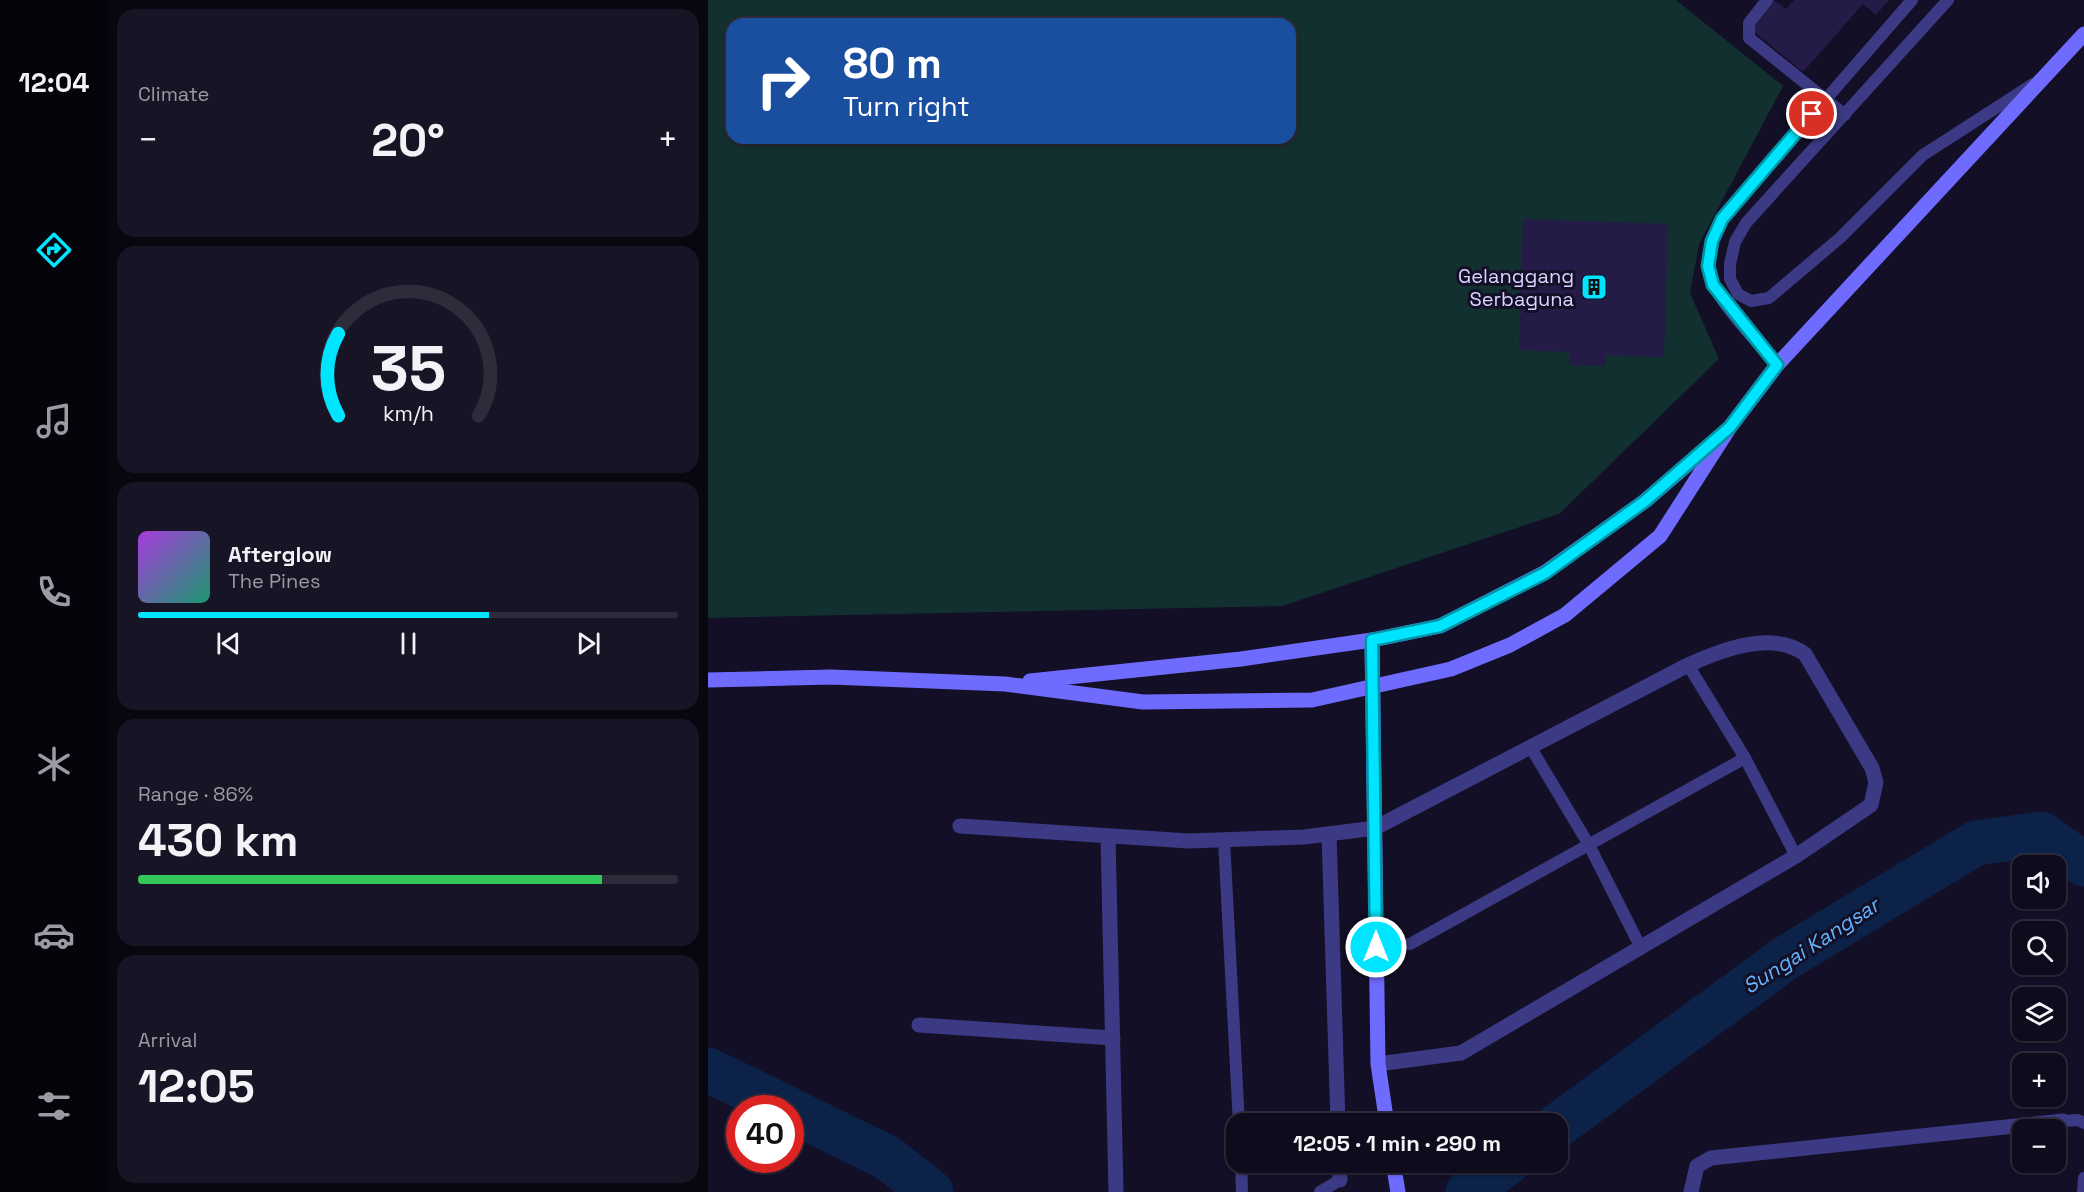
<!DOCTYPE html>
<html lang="en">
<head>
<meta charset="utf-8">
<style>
	body { margin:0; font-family:"Space Grotesk",sans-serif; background:#171425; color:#f1f3f6; height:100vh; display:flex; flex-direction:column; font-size:22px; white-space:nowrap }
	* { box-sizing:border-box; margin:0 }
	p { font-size:20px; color:#9b9ba3 }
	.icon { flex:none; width:33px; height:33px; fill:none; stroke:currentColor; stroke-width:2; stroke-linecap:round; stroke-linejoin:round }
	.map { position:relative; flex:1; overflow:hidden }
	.sheet { display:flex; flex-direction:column; gap:9px; padding:9px; background:#08060f; width:600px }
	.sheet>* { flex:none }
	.banner { position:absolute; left:18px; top:18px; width:570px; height:126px; border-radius:18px; box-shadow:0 2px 4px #0004,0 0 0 2px #2e2b3b; background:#1a4fa0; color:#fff; overflow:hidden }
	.buttons { position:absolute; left:1304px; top:855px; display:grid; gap:12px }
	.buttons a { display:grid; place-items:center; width:54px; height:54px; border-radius:12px; background:#0e0b1c; box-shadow:0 2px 4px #0004,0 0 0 2px #2e2b3b; font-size:30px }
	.speed { position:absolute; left:18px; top:1095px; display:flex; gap:12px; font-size:30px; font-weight:700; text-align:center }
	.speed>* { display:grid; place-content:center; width:78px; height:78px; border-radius:50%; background:#0e0b1c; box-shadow:0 2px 4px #0004,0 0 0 2px #2e2b3b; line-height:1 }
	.speed .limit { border:9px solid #d22; background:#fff; color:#111 }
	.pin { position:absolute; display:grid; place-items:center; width:51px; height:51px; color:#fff; margin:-26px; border:3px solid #fff; border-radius:50%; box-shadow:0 2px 6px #0007 }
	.me { position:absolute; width:66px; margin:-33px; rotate:0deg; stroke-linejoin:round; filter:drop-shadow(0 0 4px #0008) }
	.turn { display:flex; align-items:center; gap:21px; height:126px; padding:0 18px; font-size:27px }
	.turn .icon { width:78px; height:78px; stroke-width:2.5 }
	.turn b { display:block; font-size:42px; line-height:51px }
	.big { font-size:45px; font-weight:700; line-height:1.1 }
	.sheet .tile { flex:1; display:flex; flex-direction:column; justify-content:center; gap:9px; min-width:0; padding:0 21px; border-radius:18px; background:#171425 }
	.sheet .dial { align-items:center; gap:0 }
	.dial svg { height:156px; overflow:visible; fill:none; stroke:#2e2b3b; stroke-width:7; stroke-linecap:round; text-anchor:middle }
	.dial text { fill:#f1f3f6; stroke:none }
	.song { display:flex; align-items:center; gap:18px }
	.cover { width:72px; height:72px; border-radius:9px; background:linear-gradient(135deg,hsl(280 70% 55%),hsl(160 70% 35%)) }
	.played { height:6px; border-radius:3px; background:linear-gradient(90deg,#00e5ff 65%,#2e2b3b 65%) }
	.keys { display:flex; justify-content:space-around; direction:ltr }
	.heat { display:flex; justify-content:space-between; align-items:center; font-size:33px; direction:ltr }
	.charge { height:9px; border-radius:4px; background:linear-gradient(90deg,#34c759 86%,#2e2b3b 0) }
	.trip { position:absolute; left:518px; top:1113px; width:342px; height:60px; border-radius:18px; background:#0e0b1c; box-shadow:0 2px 4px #0004,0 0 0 2px #2e2b3b; font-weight:700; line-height:60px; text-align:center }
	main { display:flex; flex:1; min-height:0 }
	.dock { display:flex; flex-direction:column; width:108px; justify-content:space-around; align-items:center; background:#06040b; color:#9b9ba3 }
	.dock .icon { width:42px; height:42px }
	.dock .on { color:#00e5ff }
	.dock b { font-size:27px; color:#f1f3f6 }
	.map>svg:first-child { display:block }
</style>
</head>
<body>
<main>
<nav class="dock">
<b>12:04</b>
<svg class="icon on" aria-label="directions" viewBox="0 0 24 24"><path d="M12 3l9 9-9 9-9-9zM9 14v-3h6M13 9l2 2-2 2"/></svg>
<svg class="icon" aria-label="music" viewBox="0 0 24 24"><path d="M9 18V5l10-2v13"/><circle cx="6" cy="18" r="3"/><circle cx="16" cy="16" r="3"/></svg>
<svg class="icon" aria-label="phone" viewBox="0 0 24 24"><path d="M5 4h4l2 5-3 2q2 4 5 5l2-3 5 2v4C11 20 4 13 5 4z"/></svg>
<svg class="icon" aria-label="climate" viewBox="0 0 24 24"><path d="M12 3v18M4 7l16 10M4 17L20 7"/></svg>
<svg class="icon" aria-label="car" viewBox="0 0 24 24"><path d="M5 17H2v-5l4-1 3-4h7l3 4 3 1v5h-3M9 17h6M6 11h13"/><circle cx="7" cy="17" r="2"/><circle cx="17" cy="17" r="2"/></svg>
<svg class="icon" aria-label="filters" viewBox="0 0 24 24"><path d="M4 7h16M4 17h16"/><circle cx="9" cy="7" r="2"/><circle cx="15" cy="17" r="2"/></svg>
</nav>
<section class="sheet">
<div class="tile"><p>Climate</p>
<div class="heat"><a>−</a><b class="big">20°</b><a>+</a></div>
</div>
<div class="tile dial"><svg viewBox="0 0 100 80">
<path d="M14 69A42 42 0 1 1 86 69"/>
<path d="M14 69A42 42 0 0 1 14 27" stroke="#00e5ff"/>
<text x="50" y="56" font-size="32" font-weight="700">35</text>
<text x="50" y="72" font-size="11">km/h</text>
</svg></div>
<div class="tile">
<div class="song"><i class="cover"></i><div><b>Afterglow</b><p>The Pines</p></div></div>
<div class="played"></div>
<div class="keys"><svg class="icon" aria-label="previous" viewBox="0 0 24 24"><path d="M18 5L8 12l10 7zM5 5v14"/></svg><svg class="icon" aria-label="pause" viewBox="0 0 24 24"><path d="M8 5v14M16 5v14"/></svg><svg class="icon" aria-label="next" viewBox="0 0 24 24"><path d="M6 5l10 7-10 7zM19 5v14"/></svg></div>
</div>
<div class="tile"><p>Range · 86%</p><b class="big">430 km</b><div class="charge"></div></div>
<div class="tile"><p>Arrival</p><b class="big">12:05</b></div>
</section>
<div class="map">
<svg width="1376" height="1192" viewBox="0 0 1376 1192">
	<rect width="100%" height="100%" fill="#130f26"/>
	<path fill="#12302f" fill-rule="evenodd" d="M0,0h968l107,86 -84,158 -9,49 29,66 -160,155 -277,92 -574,12zM24,24h558v114h-558z"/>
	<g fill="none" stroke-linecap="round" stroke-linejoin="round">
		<g stroke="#0c2248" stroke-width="45">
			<polyline points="0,1070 79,1108"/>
			<polyline points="82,1110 180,1158 223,1192"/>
			<polyline points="849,1126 1076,959 1268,843 1333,834 1376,864"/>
			<polyline points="760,1192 800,1162"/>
		</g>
	</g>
	<g fill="#241b47">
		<polygon points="1066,0 1078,9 1086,0 1181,0 1168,15 1155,4 1095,72 1042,28"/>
		<polygon points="815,219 960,224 956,357 898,355 898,366 861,365 862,352 811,350"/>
	</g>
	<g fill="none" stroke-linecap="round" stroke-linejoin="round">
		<g stroke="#3d3a85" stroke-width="12">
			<polyline points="1059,0 1041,23 1041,38 1137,115"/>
			<polyline points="1240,0 1038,223 1027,242 1022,264 1022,279 1030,294 1043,301 1061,298 1133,237 1215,155 1325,84"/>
			<path d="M1069,365c-20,-24 -65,-67 -69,-97 -2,-17 7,-34 14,-49l190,-219"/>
			<polyline points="980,665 1037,758 1088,856"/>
			<polyline points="823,748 881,845 933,948"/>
			<polyline points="516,840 531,1124"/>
			<polyline points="668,947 702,944 1037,758"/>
			<polyline points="1355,1121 1370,1120 1376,1123"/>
			<polyline points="533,1162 534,1192"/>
			<polyline points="612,1192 632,1180"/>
			<polyline points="1375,1192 1376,1178"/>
		</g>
		<g stroke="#3d3a85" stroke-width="15">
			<path d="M252,826l229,15 115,-4 71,-9 313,-163c33,-15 84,-35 117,-11l67,114 4,14 -5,23 -75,51 -335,197 -83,11"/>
			<polyline points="621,834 630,1124"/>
			<polyline points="400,836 408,1192"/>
			<polyline points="211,1025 405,1038"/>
			<polyline points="631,1162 632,1180"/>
			<polyline points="983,1192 989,1166 1003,1158 1355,1121"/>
		</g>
		<g stroke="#6f6bff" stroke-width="15">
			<polyline points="664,640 670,1064 679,1124"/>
			<polyline points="0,680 123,677 297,684 435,702 604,700 743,669 802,645 857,615 952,536 1022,427 1069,365 1376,34"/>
			<polyline points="322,681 533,659 664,640 732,626 836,573 937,501 1009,439"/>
			<polyline points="685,1162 690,1192"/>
		</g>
	</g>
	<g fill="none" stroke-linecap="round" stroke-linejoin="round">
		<g stroke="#0095a6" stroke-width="15">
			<polyline id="route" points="668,947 664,640 732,626 837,573 937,501 1022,427 1069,365 1005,285 1000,266 1004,241 1014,219 1104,114"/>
		</g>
		<use href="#route" stroke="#00e5ff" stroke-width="10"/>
	</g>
	<defs>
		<g id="building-square" transform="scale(1.35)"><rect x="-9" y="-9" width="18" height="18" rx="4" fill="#00e5ff" stroke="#130f26"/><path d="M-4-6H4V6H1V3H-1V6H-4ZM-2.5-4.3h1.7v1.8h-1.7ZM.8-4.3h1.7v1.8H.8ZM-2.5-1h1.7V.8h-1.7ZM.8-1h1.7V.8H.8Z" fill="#111"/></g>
	</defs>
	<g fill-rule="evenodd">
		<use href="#building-square" x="886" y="287"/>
	</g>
	<g text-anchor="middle" stroke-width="6" stroke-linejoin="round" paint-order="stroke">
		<g font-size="20" fill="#d9d4ff" stroke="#130f26" text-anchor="end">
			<text x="866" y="283">Gelanggang<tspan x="866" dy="23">Serbaguna</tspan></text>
		</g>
		<g font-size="21" font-style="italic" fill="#62b6ff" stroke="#130f26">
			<text transform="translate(1103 946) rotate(-33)" y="7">Sungai Kangsar</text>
		</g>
	</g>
</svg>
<div class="buttons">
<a><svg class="icon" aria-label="sound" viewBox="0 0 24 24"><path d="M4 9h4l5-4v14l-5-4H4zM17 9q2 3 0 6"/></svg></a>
<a><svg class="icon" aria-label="search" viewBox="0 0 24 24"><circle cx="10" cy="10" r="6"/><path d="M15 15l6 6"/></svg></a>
<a><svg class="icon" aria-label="layers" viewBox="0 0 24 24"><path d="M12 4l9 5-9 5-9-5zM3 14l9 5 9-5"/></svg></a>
<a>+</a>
<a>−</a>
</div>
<div class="speed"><div class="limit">40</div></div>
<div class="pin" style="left:1104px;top:114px;background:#d93025"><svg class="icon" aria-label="arrive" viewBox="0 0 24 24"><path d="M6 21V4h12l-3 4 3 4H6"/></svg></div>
<svg class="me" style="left:668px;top:947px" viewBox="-20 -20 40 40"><circle r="17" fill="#00e5ff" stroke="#fff" stroke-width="3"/><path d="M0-11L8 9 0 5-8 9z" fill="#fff"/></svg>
<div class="trip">12:05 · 1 min · 290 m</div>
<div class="banner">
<div class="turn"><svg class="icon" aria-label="right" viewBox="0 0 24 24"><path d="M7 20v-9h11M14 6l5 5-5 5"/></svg><div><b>80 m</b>Turn right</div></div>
</div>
</div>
</main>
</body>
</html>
